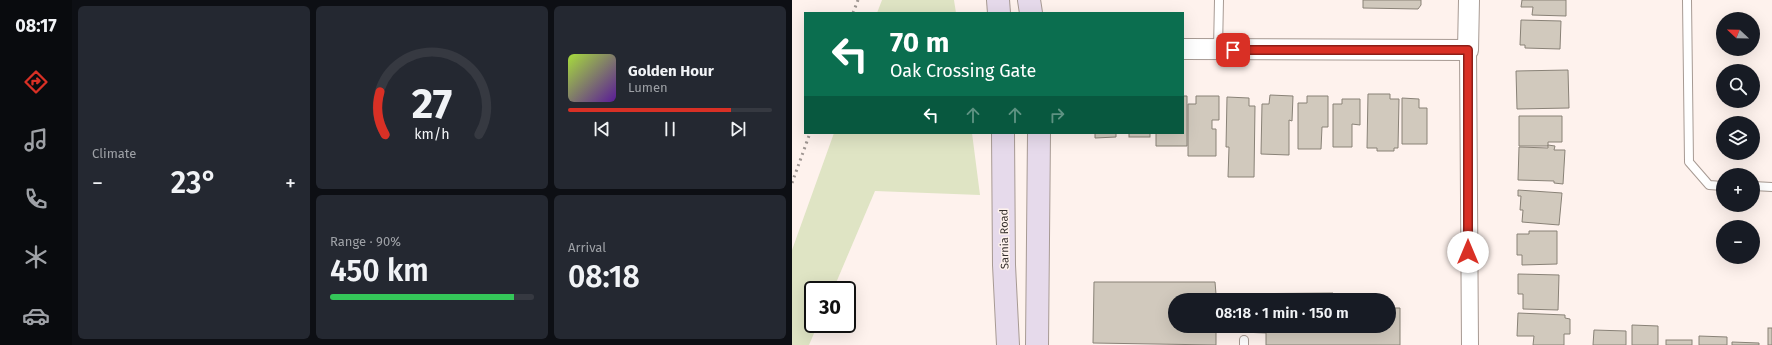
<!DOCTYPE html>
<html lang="en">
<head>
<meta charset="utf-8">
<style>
	body { margin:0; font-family:"Fira Sans",sans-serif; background:#242831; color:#f1f3f6; height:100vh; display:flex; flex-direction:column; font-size:15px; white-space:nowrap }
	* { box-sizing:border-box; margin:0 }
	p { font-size:13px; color:#9ea1a6 }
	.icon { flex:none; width:22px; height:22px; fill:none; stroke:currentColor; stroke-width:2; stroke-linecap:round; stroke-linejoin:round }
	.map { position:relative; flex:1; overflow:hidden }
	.drawer { display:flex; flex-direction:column; gap:6px; padding:6px; background:#0d0f14; width:720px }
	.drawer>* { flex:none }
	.top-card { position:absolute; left:12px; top:12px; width:380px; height:122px; border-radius:0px; box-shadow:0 4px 16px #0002; background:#0b6e4f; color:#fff; overflow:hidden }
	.needle { width:26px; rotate:292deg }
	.buttons { position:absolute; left:924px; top:12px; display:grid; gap:8px }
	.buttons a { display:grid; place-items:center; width:44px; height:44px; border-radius:50%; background:#171b24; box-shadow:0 4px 16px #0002; font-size:20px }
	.speed { position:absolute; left:12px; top:281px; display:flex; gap:8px; font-size:20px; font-weight:700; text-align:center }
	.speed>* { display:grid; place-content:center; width:52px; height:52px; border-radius:50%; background:#171b24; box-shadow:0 4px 16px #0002; line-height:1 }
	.speed .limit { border:2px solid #111; border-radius:6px; background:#fff; color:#111 }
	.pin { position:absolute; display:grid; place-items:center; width:34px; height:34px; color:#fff; margin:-17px; border-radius:8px; box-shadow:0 2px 6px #0006 }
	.me { position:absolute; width:44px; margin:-22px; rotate:0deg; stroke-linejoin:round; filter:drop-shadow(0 0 3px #0008) }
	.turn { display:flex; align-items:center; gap:14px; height:84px; padding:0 20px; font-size:18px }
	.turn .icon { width:52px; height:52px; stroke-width:2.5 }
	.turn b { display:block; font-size:28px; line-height:34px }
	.lanes { display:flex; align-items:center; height:38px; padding:0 20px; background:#0003; justify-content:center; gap:20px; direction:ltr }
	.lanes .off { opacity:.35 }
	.big { font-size:30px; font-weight:600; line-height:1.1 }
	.drawer .widget { flex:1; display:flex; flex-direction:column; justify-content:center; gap:6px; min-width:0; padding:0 14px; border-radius:6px; background:#242831 }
	.drawer .dial { align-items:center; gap:0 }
	.dial svg { height:104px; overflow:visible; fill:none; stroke:#363941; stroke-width:7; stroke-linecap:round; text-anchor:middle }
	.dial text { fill:#f1f3f6; stroke:none }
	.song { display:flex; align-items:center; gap:12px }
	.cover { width:48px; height:48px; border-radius:6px; background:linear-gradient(135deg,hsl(80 70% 55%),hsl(270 70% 35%)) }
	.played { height:4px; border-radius:2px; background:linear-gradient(90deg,#d93025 80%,#363941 80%) }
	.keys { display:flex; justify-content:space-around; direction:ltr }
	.heat { display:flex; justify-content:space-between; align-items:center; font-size:22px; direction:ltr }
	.charge { height:6px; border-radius:3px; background:linear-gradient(90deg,#34c759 90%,#363941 0) }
	.drawer .tiles { flex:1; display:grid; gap:6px; grid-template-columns:repeat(3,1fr) }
	.widget:first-child { grid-row:span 2 }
	.trip { position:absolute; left:376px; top:293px; width:228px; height:40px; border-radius:20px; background:#171b24; box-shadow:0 4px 16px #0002; font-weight:600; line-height:40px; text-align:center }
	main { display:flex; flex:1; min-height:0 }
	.dock { display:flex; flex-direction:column; width:72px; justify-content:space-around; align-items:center; background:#090b0e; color:#9ea1a6 }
	.dock .icon { width:28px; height:28px }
	.dock .active { color:#d93025 }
	.dock b { font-size:18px; color:#f1f3f6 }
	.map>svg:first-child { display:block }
</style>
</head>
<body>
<main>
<nav class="dock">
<b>08:17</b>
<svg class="icon active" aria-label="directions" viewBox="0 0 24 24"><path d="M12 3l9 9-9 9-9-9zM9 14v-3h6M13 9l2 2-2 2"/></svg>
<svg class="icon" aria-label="music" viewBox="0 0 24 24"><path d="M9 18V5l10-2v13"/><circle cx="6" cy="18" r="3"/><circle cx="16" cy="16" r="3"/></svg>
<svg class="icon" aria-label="phone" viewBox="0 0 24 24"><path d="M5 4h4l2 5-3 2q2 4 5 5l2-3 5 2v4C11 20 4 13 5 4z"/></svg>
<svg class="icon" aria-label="climate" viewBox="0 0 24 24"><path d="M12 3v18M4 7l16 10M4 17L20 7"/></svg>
<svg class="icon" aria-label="car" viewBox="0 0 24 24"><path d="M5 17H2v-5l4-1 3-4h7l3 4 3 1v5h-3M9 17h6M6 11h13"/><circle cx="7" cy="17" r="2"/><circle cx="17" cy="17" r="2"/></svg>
</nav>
<section class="drawer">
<div class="tiles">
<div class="widget"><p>Climate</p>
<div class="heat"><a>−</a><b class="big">23°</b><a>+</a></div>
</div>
<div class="widget dial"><svg viewBox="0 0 100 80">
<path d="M14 69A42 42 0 1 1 86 69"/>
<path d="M14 69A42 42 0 0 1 10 36" stroke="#d93025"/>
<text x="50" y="56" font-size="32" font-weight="700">27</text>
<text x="50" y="72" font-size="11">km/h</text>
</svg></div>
<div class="widget">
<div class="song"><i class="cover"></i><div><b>Golden Hour</b><p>Lumen</p></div></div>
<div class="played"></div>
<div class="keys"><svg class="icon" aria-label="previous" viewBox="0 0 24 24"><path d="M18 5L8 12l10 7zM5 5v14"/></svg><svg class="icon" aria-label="pause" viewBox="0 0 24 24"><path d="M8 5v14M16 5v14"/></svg><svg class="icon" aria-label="next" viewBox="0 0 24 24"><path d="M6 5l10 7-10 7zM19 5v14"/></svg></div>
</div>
<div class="widget"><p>Range · 90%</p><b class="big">450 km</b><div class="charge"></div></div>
<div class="widget"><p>Arrival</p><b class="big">08:18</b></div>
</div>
</section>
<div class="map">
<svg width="980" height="345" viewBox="0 0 980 345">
	<rect width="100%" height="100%" fill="#fef2ed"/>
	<g fill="#dfe4c4">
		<polygon points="90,0 162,0 164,13 85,13"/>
		<polygon points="42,133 180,133 188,195 83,191 41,290 21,290 21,324 26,324 17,345 0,345 0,250"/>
	</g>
	<g fill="#d1c9bd" stroke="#898277">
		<polygon points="571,0 629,0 629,5 626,9 571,8"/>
		<polygon points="730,0 774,0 774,16 740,15 741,7 729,7"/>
		<polygon points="729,20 769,21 768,49 733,48 733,45 728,45"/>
		<polygon points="776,70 777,108 725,109 724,71"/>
		<polygon points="576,94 598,94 598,99 607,99 606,148 602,148 602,151 585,151 585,148 575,148"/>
		<polygon points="478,95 501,96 500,121 497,120 497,155 469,154 470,104 477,104"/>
		<polygon points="391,96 395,96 395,146 364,146 364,133 391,133"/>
		<polygon points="404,96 427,96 427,120 420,120 420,129 424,129 424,156 396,156 396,104 404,104"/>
		<polygon points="515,96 536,96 536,127 530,127 529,149 506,149 506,103 515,103"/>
		<polygon points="435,97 457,98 457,106 463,106 462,177 436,177 437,147 434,147"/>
		<polygon points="610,98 627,99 627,108 635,108 635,144 610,144"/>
		<polygon points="550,99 568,99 568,125 560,124 560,147 541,147 541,104 550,104"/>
		<polygon points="727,116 770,116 770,142 756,142 756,146 727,146"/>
		<polygon points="303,133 324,133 324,137 303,138"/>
		<rect x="337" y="133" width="21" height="4"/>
		<polygon points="756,145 763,146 762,150 773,150 771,184 762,183 762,181 726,180 727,147 756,148"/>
		<polygon points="726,190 770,193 767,225 730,222 731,210 728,210 729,196 726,196"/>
		<polygon points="737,231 765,231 765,264 730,265 730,255 725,255 725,234 737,234"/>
		<polygon points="726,274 767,275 766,310 731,309 731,294 726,294"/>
		<polygon points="302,282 423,282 424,294 541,293 541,300 383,300 383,326 597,326 597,308 608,308 608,345 474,345 474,333 424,331 424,345 301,343"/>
		<polygon points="726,313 773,315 773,318 778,319 778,334 772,334 772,345 741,345 742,336 725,336"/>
		<polygon points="840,325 866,326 866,345 840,345"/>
		<rect x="976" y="328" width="4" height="17"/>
		<polygon points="802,330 834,331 834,345 801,345"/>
		<polygon points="907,336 935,337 935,345 907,345"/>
		<rect x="874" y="340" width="26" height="5"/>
		<polygon points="940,342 967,343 967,345 940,345"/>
	</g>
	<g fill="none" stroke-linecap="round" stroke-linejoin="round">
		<g stroke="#a79a93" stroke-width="10">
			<g id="service">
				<polyline points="895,0 897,162 917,185 931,186"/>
				<polyline points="426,49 427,0"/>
				<polyline points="961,186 980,187"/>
				<polyline points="452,345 452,340"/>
			</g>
		</g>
		<g stroke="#a79a93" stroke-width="18">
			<polyline id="minor" points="676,50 678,345"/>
		</g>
		<g stroke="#a79a93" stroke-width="22">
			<polyline id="tertiary" points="391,49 676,50 677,0"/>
		</g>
		<g stroke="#a79a93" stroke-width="24">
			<g id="secondary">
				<polyline points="206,0 207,13"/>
				<polyline points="237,0 239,13"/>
				<polyline points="211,133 212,265 216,345"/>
				<polyline points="245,345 247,133"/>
			</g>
		</g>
		<use href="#service" stroke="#fff" stroke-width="8"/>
		<use href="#minor" stroke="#fff" stroke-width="16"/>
		<use href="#tertiary" stroke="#fff" stroke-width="20"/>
		<use href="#secondary" stroke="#e6daeb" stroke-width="22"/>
		<g stroke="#9e9591" stroke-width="3" stroke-dasharray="2 4" stroke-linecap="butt">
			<polyline points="61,13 66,0"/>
			<polyline points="0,183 18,133"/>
		</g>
	</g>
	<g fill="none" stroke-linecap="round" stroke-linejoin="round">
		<g stroke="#8d1f18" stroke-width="10">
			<polyline id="route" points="441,50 676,50 676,252"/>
		</g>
		<use href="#route" stroke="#d93025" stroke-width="7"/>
	</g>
	<g text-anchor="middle" stroke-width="3" stroke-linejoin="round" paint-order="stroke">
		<g font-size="11" fill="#37312f" stroke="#fef2ed">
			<text transform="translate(212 239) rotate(-91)" y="4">Sarnia Road</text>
		</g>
	</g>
</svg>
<div class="buttons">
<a><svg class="needle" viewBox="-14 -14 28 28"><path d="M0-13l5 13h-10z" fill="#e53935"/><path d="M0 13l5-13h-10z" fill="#9ea1a6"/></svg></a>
<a><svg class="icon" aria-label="search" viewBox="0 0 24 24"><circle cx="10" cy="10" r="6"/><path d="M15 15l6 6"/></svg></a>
<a><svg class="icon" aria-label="layers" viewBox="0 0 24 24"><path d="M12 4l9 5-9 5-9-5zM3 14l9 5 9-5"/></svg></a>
<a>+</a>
<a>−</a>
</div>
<div class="speed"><div class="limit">30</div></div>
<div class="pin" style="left:441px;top:50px;background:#d93025"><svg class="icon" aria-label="arrive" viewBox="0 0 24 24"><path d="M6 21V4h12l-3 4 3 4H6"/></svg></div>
<svg class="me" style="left:676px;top:252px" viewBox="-20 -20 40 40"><circle r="19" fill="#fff"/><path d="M0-13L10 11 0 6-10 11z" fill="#d93025"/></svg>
<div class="trip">08:18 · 1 min · 150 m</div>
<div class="top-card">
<div class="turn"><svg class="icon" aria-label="left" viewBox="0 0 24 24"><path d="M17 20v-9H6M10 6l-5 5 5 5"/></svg><div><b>70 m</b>Oak Crossing Gate</div></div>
<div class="lanes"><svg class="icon" aria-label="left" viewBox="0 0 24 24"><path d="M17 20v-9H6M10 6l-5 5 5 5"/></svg><svg class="icon off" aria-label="ahead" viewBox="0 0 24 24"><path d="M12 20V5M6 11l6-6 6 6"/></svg><svg class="icon off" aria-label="ahead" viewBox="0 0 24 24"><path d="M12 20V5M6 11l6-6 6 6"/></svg><svg class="icon off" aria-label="right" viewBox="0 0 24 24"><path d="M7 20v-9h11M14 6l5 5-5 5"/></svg></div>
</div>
</div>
</main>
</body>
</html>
